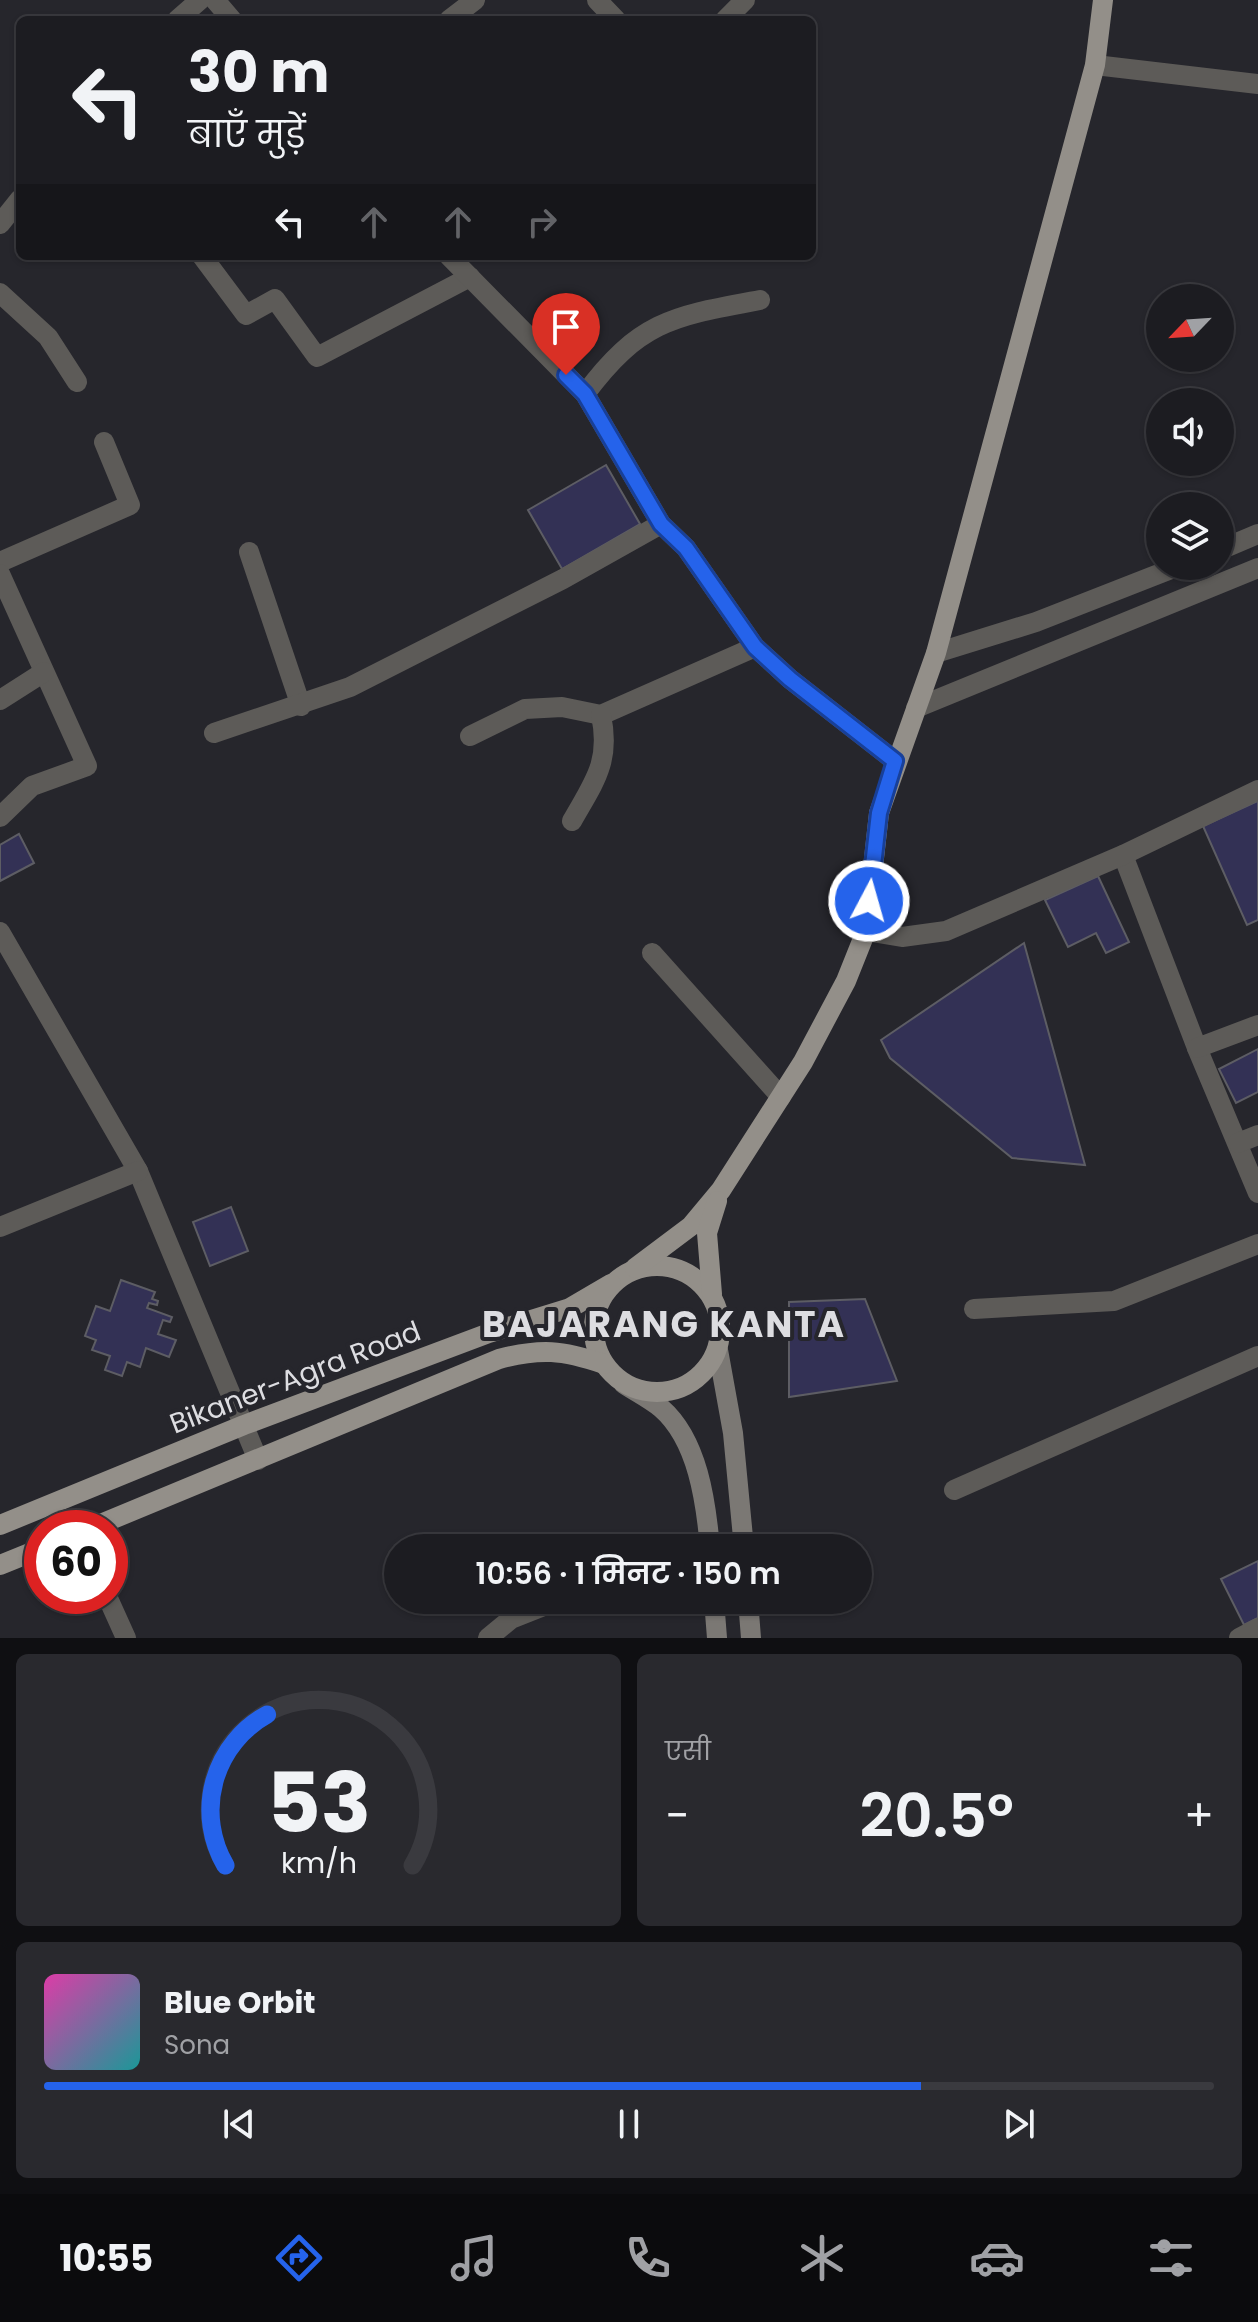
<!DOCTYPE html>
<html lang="hi">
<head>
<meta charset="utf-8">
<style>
	body { margin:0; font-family:Poppins,"Noto Sans Devanagari",sans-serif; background:#29292e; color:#f1f3f6; height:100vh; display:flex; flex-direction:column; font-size:30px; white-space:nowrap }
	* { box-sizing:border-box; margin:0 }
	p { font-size:26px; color:#a0a1a5 }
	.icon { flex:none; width:44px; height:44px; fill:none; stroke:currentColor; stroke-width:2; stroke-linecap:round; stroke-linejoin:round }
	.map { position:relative; height:1638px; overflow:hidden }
	.details { display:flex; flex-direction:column; gap:16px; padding:16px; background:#0f0f12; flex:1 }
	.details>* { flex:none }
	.guide { position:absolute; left:16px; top:16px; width:800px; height:244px; border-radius:12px; box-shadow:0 2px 6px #0004,0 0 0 2px #3a3a3f; background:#1c1c21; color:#f1f3f6; overflow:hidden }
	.needle { width:52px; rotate:245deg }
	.controls { position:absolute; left:1146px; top:284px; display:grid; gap:16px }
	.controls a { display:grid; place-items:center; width:88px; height:88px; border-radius:50%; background:#1c1c21; box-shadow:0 2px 6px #0004,0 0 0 2px #3a3a3f; font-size:40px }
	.speed { position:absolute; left:24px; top:1510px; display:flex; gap:16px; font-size:40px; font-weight:700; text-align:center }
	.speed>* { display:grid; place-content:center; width:104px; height:104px; border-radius:50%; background:#1c1c21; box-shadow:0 2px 6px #0004,0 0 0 2px #3a3a3f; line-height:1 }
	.speed .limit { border:12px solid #d22; background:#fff; color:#111 }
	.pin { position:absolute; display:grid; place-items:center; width:68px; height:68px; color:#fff; margin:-82px -34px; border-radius:50% 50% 50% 0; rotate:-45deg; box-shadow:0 0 8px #0007 }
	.pin .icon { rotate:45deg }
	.me { position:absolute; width:88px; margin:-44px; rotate:6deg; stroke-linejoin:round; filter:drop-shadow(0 0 6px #0008) }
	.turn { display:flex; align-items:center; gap:28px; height:168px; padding:0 40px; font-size:36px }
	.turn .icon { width:104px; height:104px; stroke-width:2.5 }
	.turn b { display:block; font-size:56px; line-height:68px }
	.lanes { display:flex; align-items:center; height:76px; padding:0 40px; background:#0003; justify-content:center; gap:40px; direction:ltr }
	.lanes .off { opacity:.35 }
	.big { font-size:60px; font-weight:600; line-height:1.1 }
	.details .widget { flex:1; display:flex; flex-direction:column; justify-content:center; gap:12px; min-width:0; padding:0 28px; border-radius:12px; background:#29292e }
	.details .dial { align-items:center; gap:0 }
	.dial svg { height:208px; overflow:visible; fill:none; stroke:#3a3a3f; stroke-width:7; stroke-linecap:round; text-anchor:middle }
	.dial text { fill:#f1f3f6; stroke:none }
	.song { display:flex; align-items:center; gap:24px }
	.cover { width:96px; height:96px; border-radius:12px; background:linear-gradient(135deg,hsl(320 70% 55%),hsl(180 70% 35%)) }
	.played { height:8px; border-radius:4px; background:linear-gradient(90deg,#2563eb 75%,#3a3a3f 75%) }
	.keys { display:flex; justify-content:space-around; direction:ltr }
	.heat { display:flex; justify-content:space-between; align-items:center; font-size:44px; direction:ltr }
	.details .tiles { flex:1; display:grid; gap:16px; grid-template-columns:1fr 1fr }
	.widget:last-child { grid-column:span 2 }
	.trip { position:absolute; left:384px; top:1534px; width:488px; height:80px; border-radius:40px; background:#1c1c21; box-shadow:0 2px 6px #0004,0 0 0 2px #3a3a3f; font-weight:600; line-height:80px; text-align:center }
	.menu { display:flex; height:128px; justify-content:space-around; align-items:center; background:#0b0b0d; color:#a0a1a5 }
	.menu .icon { width:56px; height:56px }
	.menu .selected { color:#2563eb }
	.menu b { font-size:36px; color:#f1f3f6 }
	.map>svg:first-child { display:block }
</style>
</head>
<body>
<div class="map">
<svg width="1258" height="1638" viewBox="0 0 1258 1638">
	<rect width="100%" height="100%" fill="#26262c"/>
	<g fill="#333155" stroke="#5d5d64" stroke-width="2">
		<polygon points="606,465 640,524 562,569 528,510"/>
		<polygon points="1258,801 1258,920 1247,925 1203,826"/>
		<polygon points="19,834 34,863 0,881 0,845"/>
		<polygon points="1098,876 1129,942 1106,953 1096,933 1068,947 1045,900"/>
		<polygon points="1024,943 1085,1165 1012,1158 890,1058 881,1040"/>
		<polygon points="1258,1049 1258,1092 1236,1103 1219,1069"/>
		<polygon points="231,1207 248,1251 210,1266 193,1222"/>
		<polygon points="121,1280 155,1292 152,1299 158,1301 157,1305 149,1303 147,1308 172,1317 170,1322 163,1320 158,1334 176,1340 169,1357 146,1348 140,1367 127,1362 122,1376 105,1370 110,1356 92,1350 96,1340 85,1336 96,1306 110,1311"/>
		<polygon points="865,1299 897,1381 789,1397 789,1302"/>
		<polygon points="1258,1561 1258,1618 1244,1625 1221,1579"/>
	</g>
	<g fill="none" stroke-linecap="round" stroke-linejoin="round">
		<g stroke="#5d5b58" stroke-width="20">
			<polyline points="215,0 232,20"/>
			<polyline points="597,0 616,20"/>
			<polyline points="177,20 200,0"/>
			<polyline points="449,20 475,0"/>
			<polyline points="725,20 745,0"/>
			<polyline points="1095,65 1258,84"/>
			<polyline points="0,224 20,199"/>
			<polyline points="202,256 246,315 275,299 317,357 470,277"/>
			<polyline points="449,256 585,394 661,524 686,548 755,647 790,679 895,761"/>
			<polyline points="0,293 48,337 77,382"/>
			<path d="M585,394c55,-74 89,-78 175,-94"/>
			<polyline points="1220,550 1258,534"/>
			<polyline points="249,552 301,706"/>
			<polyline points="0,562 130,505 104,442"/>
			<polyline points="0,574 87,766 32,786 0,817"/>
			<polyline points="936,653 1036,622 1179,566"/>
			<polyline points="0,700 44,672"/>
			<polyline points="916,708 1258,568"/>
			<polyline points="214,733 350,687 563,579 661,524"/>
			<polyline points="470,736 525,709 562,707 601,715 755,647"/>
			<path d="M572,821c22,-39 39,-59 29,-106"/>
			<polyline points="1123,855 1197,1048 1258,1193"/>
			<polyline points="866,931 902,937 946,931 1123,855 1258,790"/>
			<polyline points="0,932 138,1171 258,1460"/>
			<polyline points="652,953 781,1097"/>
			<polyline points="1197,1048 1258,1025"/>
			<polyline points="1238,1143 1258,1135"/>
			<polyline points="0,1227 138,1171"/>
			<polyline points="974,1309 1114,1301 1258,1244"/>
			<polyline points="954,1490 1258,1356"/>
			<polyline points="689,1548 709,1540"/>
			<polyline points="107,1596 126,1638"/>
			<polyline points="488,1638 511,1619 559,1600"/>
			<polyline points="1239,1638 1258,1628"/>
		</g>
		<g stroke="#7b7874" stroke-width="20">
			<polyline points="718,1350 733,1433 744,1548"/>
			<path d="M624,1384c12,8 26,15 37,24 37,32 45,94 49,140"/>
			<polyline points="714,1600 717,1638"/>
			<polyline points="748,1600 751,1638"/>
		</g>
		<g stroke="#938f89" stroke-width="20">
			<circle cx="657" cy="1329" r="63"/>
			<polyline points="635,1268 691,1226 721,1190 803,1062 846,981 866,931 879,813 936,653 1095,65 1103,0"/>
			<polyline points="712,1294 707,1233 717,1201"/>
			<polyline points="0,1525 244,1425 489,1333 570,1308 611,1284"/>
			<path d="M91,1528l408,-169c42,-11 63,-9 105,5"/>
			<polyline points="0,1565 42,1548"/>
		</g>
	</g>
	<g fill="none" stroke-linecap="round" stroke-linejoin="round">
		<g stroke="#184099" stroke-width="20">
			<polyline id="route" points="566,375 585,394 661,524 686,548 755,647 790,679 895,761 879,813 869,901"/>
		</g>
		<use href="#route" stroke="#2563eb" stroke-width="14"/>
	</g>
	<g text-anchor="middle" stroke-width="8" stroke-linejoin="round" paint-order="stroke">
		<g font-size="28" fill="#dddde1" stroke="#26262c">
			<text transform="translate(295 1377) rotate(-21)" y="10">Bikaner-Agra Road</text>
		</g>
		<g font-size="36" font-weight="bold" letter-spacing="2" fill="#dddde1" stroke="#26262c">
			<text x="664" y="1337">BAJARANG KANTA</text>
		</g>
	</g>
</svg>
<div class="controls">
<a><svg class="needle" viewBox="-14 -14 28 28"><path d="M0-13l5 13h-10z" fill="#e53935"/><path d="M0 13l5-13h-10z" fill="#a0a1a5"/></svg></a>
<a><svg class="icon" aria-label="sound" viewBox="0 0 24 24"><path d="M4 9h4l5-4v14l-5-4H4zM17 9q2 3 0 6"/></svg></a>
<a><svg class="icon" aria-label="layers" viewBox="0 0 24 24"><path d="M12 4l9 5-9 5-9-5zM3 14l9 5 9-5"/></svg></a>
</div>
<div class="speed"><div class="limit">60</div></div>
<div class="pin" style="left:566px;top:375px;background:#d93025"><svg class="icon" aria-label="arrive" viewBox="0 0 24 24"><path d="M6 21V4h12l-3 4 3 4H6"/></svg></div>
<svg class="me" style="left:869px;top:901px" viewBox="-20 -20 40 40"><circle r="17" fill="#2563eb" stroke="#fff" stroke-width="3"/><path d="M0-11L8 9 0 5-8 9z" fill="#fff"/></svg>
<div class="trip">10:56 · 1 मिनट · 150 m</div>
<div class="guide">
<div class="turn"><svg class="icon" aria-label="left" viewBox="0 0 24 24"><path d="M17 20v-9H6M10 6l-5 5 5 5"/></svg><div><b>30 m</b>बाएँ मुड़ें</div></div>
<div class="lanes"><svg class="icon" aria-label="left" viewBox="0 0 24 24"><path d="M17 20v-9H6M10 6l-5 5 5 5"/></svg><svg class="icon off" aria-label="ahead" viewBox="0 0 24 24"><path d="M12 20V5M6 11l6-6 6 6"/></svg><svg class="icon off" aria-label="ahead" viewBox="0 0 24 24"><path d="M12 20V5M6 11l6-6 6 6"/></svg><svg class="icon off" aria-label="right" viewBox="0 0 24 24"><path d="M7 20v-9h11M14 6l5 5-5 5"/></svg></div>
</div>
</div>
<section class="details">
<div class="tiles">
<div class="widget dial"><svg viewBox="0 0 100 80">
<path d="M14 69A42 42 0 1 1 86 69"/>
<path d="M14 69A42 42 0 0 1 30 11" stroke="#2563eb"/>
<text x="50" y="56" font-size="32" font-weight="700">53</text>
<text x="50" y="72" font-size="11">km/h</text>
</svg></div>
<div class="widget"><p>एसी</p>
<div class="heat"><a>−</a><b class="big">20.5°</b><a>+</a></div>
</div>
<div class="widget">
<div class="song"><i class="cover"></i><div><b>Blue Orbit</b><p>Sona</p></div></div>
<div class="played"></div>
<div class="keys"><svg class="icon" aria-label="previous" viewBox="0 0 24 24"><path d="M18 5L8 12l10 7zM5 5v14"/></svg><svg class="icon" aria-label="pause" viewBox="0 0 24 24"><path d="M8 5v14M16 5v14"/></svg><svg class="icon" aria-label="next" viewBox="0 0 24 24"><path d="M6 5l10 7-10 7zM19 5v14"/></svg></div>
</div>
</div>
</section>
<nav class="menu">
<b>10:55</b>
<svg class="icon selected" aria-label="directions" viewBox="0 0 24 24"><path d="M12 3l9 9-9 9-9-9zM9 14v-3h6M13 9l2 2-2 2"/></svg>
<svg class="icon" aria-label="music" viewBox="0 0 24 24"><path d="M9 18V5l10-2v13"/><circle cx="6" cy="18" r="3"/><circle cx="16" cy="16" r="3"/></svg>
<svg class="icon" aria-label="phone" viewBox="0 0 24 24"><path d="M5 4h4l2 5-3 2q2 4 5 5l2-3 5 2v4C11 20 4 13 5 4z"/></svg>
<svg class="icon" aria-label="climate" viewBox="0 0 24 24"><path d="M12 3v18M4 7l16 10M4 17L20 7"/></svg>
<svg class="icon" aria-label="car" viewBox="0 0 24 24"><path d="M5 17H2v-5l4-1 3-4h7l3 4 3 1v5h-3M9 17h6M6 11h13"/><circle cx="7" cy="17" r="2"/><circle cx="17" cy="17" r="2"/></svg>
<svg class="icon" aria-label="filters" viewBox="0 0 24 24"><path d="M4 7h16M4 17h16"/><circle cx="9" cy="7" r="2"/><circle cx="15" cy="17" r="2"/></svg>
</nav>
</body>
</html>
